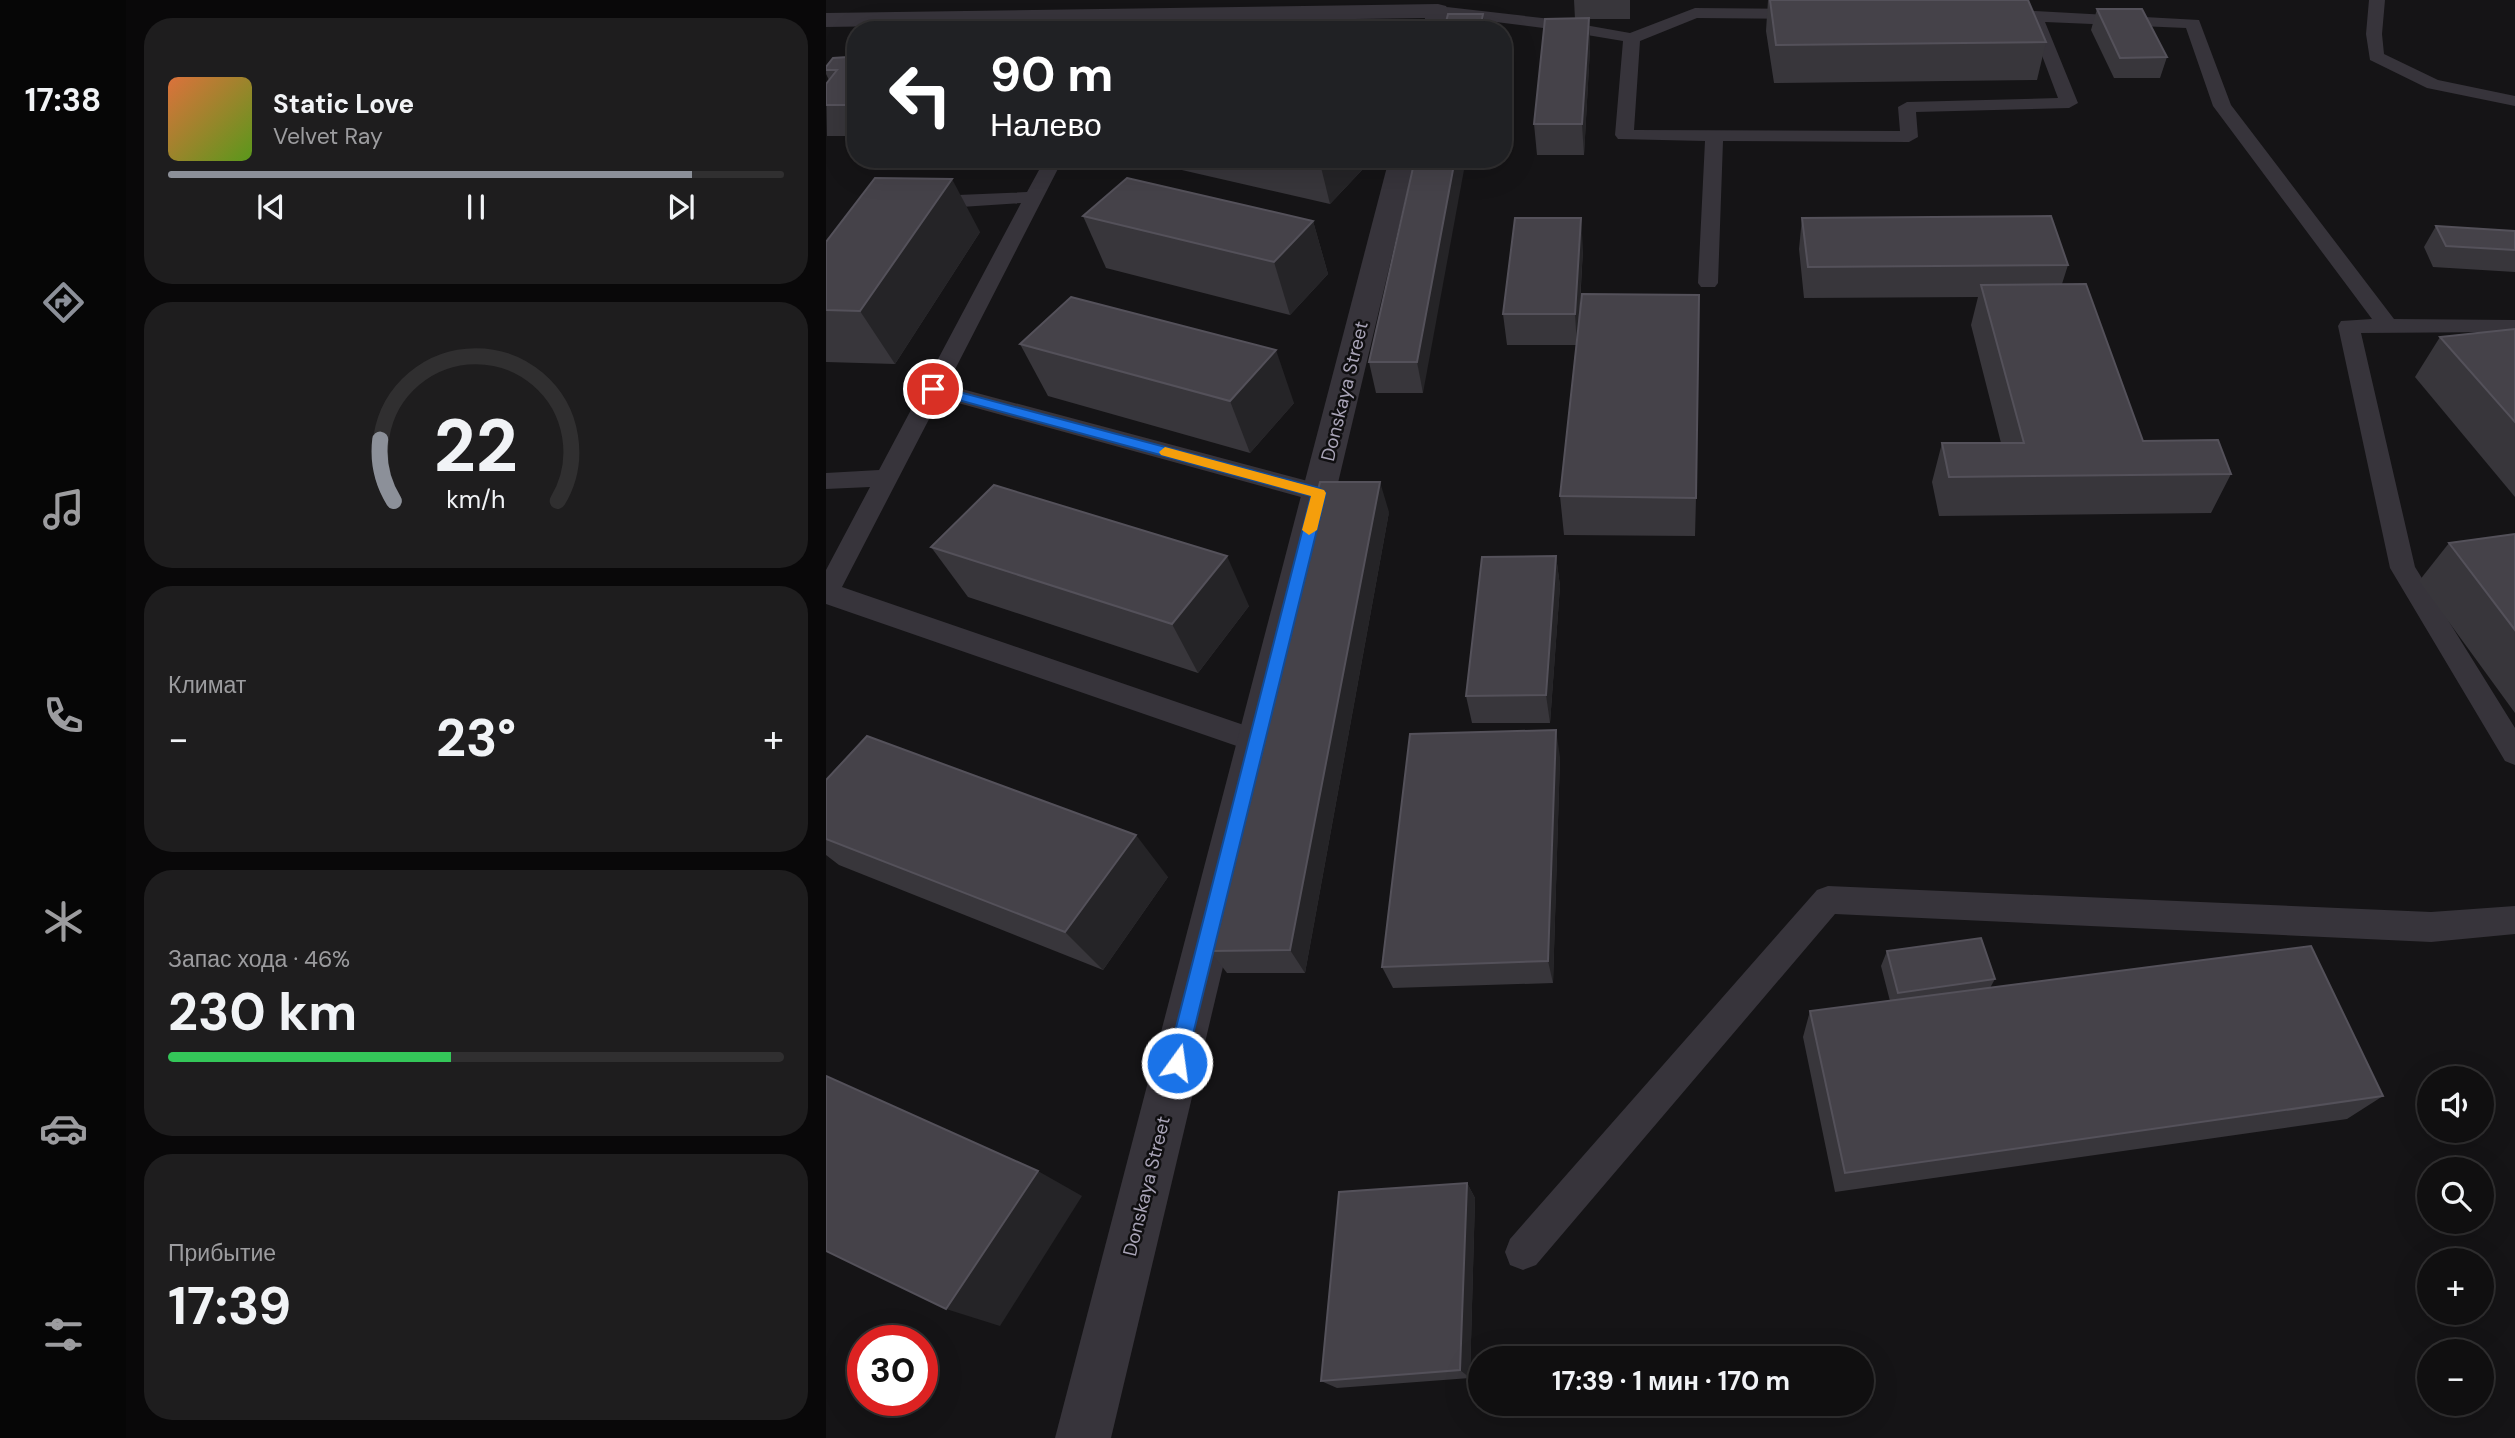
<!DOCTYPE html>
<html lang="ru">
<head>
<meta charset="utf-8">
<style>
	body { margin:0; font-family:"DM Sans",sans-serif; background:#1e1d1e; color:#f1f3f6; height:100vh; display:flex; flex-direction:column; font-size:26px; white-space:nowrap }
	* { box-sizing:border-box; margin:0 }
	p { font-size:23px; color:#9c9c9f }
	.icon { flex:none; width:38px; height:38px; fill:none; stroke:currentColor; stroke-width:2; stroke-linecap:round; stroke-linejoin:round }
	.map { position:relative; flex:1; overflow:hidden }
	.sheet { display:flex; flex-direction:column; gap:18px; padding:18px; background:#090809; width:700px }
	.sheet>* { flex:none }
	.banner { position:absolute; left:21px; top:21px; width:665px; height:147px; border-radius:28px; box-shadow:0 7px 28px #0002,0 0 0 2px #302f30; background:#202124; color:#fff; overflow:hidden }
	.controls { position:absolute; left:1591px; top:1066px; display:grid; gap:14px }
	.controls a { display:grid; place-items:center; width:77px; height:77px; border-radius:50%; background:#100f10; box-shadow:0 7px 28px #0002,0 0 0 2px #302f30; font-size:35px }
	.speed { position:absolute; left:21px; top:1325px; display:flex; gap:14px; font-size:35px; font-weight:700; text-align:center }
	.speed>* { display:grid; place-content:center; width:91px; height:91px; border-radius:50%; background:#100f10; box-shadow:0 7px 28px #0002,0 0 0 2px #302f30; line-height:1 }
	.speed .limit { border:10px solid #d22; background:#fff; color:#111 }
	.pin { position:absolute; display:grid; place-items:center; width:60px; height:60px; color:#fff; margin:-30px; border:4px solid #fff; border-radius:50%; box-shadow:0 2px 7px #0007 }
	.me { position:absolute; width:77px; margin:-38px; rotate:14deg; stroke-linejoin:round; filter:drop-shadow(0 0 5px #0008) }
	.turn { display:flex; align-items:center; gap:24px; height:147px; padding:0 28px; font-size:32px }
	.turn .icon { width:91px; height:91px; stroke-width:2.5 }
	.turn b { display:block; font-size:49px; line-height:60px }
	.big { font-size:52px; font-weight:700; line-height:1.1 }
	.sheet .tile { flex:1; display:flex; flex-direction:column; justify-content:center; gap:10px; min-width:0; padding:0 24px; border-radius:28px; background:#1e1d1e }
	.sheet .dial { align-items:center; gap:0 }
	.dial svg { height:182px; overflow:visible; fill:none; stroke:#302f30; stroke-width:7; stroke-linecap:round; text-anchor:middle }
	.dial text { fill:#f1f3f6; stroke:none }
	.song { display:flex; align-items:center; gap:21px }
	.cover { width:84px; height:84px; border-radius:10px; background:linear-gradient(135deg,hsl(20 70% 55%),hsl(90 70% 35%)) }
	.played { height:7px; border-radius:4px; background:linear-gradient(90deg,#8c9099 85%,#302f30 85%) }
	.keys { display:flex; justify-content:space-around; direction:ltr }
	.heat { display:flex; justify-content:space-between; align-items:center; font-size:38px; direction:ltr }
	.charge { height:10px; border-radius:5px; background:linear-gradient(90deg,#34c759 46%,#302f30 0) }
	.trip { position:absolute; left:642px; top:1346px; width:406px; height:70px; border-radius:35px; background:#100f10; box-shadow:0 7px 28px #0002,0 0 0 2px #302f30; font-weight:700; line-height:70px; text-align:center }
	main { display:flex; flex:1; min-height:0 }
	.tab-bar { display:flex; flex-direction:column; width:126px; justify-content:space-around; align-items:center; background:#060606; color:#9c9c9f }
	.tab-bar .icon { width:49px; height:49px }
	.tab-bar .current { color:#8c9099 }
	.tab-bar b { font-size:32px; color:#f1f3f6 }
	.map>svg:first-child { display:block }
</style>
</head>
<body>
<main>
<nav class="tab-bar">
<b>17:38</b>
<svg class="icon current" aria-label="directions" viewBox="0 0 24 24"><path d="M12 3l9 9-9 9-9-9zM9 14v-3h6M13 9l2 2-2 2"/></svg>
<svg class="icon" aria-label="music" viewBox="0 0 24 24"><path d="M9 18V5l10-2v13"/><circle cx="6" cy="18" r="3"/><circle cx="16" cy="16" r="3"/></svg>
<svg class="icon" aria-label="phone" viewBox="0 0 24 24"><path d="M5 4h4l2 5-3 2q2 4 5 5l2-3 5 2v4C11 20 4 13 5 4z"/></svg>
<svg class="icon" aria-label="climate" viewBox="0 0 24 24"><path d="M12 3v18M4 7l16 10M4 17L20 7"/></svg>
<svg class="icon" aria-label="car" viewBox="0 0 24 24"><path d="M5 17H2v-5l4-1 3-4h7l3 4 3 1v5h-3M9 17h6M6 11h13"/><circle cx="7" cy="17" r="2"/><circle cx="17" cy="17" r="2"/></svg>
<svg class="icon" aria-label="filters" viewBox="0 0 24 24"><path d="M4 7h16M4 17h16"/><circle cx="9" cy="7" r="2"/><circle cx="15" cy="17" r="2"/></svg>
</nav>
<section class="sheet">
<div class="tile">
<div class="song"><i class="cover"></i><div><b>Static Love</b><p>Velvet Ray</p></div></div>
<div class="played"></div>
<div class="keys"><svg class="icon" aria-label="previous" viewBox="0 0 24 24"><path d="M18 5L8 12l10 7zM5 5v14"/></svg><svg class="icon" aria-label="pause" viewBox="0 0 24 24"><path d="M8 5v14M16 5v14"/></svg><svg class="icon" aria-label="next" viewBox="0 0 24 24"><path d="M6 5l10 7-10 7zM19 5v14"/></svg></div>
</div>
<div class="tile dial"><svg viewBox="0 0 100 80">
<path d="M14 69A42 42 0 1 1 86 69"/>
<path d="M14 69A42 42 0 0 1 8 42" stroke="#8c9099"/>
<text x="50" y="56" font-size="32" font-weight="700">22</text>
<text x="50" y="72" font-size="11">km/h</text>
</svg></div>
<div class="tile"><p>Климат</p>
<div class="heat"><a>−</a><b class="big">23°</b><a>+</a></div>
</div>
<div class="tile"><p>Запас хода · 46%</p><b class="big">230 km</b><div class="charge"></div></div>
<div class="tile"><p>Прибытие</p><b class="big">17:39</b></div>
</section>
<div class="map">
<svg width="1689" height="1438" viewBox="0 0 1689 1438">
	<rect width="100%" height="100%" fill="#151416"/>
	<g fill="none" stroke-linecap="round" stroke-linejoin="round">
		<g fill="#37343b" fill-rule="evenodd">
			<polygon points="1543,0 1559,0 1556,34 1558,54 1612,80 1689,96 1689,106 1601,88 1544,60 1540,34"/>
			<polygon points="612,6 725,19 804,33 869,8 980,9 988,14 980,19 871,18 814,41 808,130 1074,131 1072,107 1081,102 1232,98 1203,21 1165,18 1163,15 1165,12 1209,11 1373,20 1405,105 1568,319 1689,320 1689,340 1681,338 1676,332 1535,333 1589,567 1689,728 1689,765 1679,761 1564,568 1512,326 1515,321 1546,319 1387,106 1360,28 1219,22 1252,103 1243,108 1090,112 1092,137 1083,142 897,141 892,283 889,287 875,287 872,283 879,141 792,139 789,135 797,41 725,29 606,14 604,11"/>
			<polygon points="377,10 385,15 368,30 349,30 371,12"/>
			<polygon points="219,159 237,159 121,385 493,484 502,487 505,493 502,499 493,502 114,398 16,587 441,733 445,741 441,749 431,753 0,604 0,570 44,487 0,489 0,473 53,470 195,203 135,207 101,220 91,214 94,210 132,195 201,192"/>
			<polygon points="1002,886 1605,912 1689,906 1689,934 1605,942 1009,914 710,1265 697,1270 684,1265 679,1252 684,1239 991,890"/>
		</g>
		<g fill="#37343b" fill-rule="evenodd">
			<polygon points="612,4 620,6 623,11 619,30 597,30 599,18 0,27 0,13"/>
			<polygon points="563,159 589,159 285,1438 229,1438"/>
		</g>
	</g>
	<g fill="#38363b">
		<polygon points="748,0 804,0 804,19 763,19 764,48 758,155 711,155 708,124 749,19"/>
		<polygon points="942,0 1202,0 1220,42 1211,80 948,83 940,31"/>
		<polygon points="1271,9 1341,57 1334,78 1288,78 1265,30"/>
		<polygon points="30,48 30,136 1,136 0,84 3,80 0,74 0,67 22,57"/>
		<polygon points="332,159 535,159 537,169 504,204 334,165"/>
		<polygon points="589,159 597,393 550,393 543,362"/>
		<polygon points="257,216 487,221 502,274 464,315 280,268"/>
		<polygon points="976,218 1242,265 1236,284 1317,441 1405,474 1385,513 1113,516 1106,482 1116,443 1175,443 1145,325 1152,297 978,298 973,249"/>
		<polygon points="1610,226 1689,231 1689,272 1607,267 1598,247"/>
		<polygon points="154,232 69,364 0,362 0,242"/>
		<polygon points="757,249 753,323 870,498 869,536 738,535 734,496 750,345 681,345 677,314"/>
		<polygon points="1689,329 1689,497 1589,377 1614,337"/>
		<polygon points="194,344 468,403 424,453 222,396"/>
		<polygon points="563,512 479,973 401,973 384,951"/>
		<polygon points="1689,534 1689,713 1593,581 1623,543"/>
		<polygon points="105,547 423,606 372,673 142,597"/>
		<polygon points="730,556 734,586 724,723 646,723 640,696"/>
		<polygon points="734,757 727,983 567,988 556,967"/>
		<polygon points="0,839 342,877 277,970 13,865 0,855"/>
		<polygon points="1061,951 1169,979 1164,988 1557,1096 1521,1119 1009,1192 977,1037 984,1011 1064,1001 1055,966"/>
		<polygon points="641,1183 649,1198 644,1378 511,1388 495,1381"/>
	</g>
	<g fill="#252427">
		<polygon points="657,14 659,30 654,30"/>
		<polygon points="763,18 764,48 758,155 756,124"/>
		<polygon points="493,159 535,159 537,169 504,204"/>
		<polygon points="629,159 640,159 597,393 591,362"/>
		<polygon points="126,179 154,232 69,364 34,311"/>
		<polygon points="755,218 757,249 751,345 749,314"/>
		<polygon points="487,221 502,274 464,315 448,262"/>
		<polygon points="450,350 468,403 424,453 404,401"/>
		<polygon points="554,482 563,512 479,973 464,950"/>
		<polygon points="401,556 423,606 372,673 346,624"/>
		<polygon points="730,556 734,586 724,723 720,695"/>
		<polygon points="730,730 734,757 727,983 722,961"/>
		<polygon points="310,835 342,877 277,970 239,932"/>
		<polygon points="212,1171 256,1196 174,1326 120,1309"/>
		<polygon points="641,1183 649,1198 644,1378 634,1370"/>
	</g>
	<g fill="#454249" stroke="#54515a" stroke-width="2">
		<polygon points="944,0 1202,0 1220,42 950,45"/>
		<polygon points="1271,9 1316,9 1341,57 1294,58"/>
		<polygon points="622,14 657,14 654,30 618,30"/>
		<polygon points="763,18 756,124 708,124 719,19"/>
		<polygon points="198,27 197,30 44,30 44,29"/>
		<polygon points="30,48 30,105 0,105 0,84 11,70 0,70 0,67 7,58 22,57"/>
		<polygon points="589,159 629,159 591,362 543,362"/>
		<polygon points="49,178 126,179 34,311 0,310 0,242"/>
		<polygon points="301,178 487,221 448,262 257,216"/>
		<polygon points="1225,216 1242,265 982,267 976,218"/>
		<polygon points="689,218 755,218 749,314 677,314"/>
		<polygon points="1610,226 1689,231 1689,250 1620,246"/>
		<polygon points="1260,284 1317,441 1392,440 1405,474 1123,477 1116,443 1198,443 1155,285"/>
		<polygon points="756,294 873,295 870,498 734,496"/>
		<polygon points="245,297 450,350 404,401 194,344"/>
		<polygon points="1689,329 1689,422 1614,337"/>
		<polygon points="494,482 554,482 464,950 384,951"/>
		<polygon points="168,485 401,556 346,624 105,547"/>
		<polygon points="1689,534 1689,630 1623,543"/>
		<polygon points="730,556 720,695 640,696 656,557"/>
		<polygon points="730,730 722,961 556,967 584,734"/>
		<polygon points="41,736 310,835 239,932 0,839 0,780"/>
		<polygon points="1155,938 1169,979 1072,993 1061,951"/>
		<polygon points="1485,946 1557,1096 1019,1173 984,1011"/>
		<polygon points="0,1076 212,1171 120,1309 0,1251"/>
		<polygon points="641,1183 634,1370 495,1381 513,1192"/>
	</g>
	<polygon fill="#1a73e8" stroke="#114b97" stroke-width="2" points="107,385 493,488 500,493 360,1063 357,1069 351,1072 344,1069 341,1063 485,496 103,392 103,386"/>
	<polygon fill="#f59e0b" points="339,447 498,490 500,493 491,530 483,535 476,530 485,496 335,455 333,452"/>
	<g text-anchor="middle" stroke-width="5" stroke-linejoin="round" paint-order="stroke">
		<g font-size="19" fill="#a9a4b7" stroke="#100f11">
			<text transform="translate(518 391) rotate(-76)" y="7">Donskaya Street</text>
			<text transform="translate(320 1186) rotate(-76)" y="7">Donskaya Street</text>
		</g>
	</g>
</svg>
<div class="controls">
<a><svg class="icon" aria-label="sound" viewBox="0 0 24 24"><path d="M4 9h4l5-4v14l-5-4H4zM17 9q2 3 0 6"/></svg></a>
<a><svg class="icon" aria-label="search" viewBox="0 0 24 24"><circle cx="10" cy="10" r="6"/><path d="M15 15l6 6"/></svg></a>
<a>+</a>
<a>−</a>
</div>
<div class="speed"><div class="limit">30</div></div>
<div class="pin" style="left:107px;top:389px;background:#d93025"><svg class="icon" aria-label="arrive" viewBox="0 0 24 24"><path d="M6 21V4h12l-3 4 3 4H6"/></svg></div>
<svg class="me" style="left:351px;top:1063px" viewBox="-20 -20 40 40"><circle r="17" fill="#1a73e8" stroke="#fff" stroke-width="3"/><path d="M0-11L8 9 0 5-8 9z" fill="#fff"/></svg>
<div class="trip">17:39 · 1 мин · 170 m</div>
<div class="banner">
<div class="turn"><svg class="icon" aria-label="left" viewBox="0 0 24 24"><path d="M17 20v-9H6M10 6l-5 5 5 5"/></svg><div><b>90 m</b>Налево</div></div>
</div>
</div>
</main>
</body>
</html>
